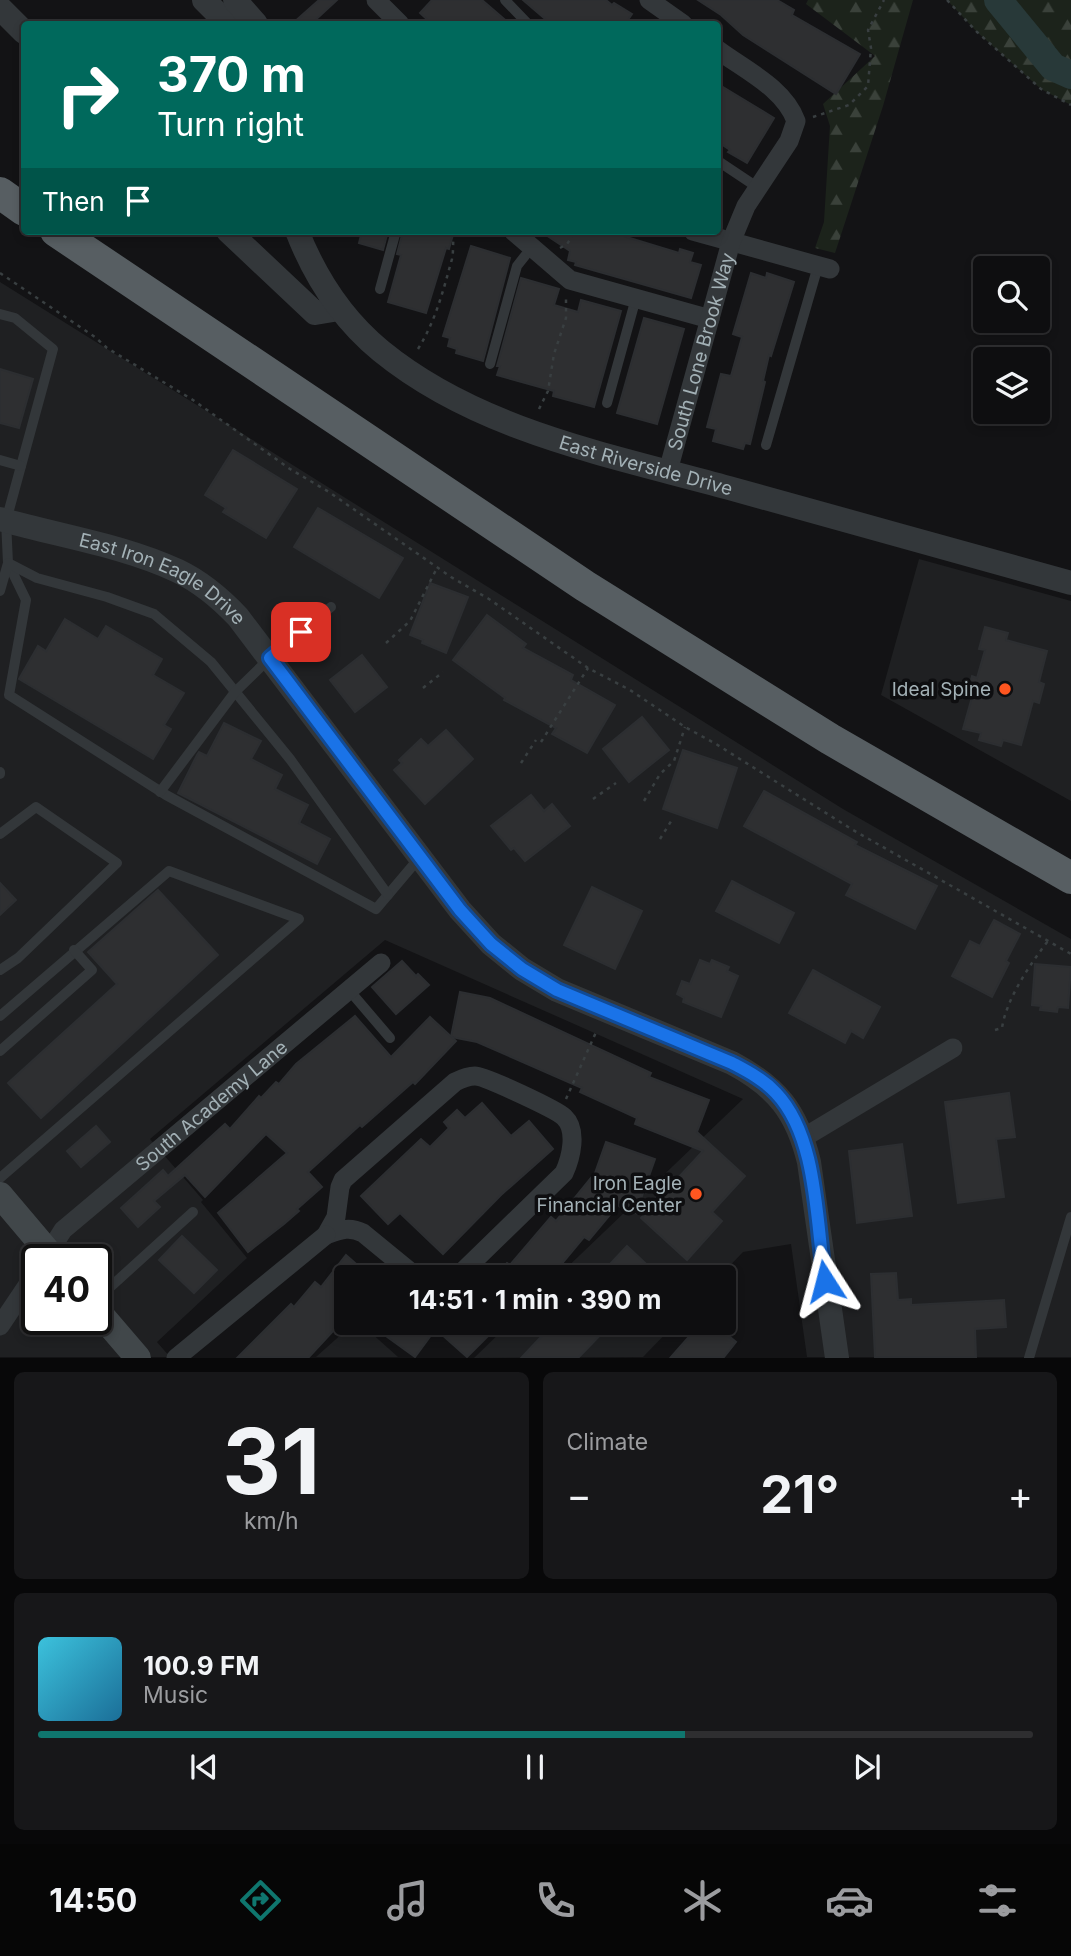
<!DOCTYPE html>
<html lang="en">
<head>
<meta charset="utf-8">
<style>
	body { margin:0; font-family:Inter,sans-serif; background:#171719; color:#f1f3f6; height:100vh; display:flex; flex-direction:column; font-size:26px; white-space:nowrap }
	* { box-sizing:border-box; margin:0 }
	p { font-size:23px; color:#9b9c9f }
	.icon { flex:none; width:38px; height:38px; fill:none; stroke:currentColor; stroke-width:2; stroke-linecap:round; stroke-linejoin:round }
	.map { position:relative; height:1358px; overflow:hidden }
	.side { display:flex; flex-direction:column; gap:14px; padding:14px; background:#080809; flex:1 }
	.side>* { flex:none }
	.guide { position:absolute; left:21px; top:21px; width:700px; height:214px; border-radius:7px; box-shadow:0 4px 10px #0003,0 0 0 2px #2e2e30; background:#00695c; color:#fff; overflow:hidden }
	.tools { position:absolute; left:973px; top:256px; display:grid; gap:14px }
	.tools a { display:grid; place-items:center; width:77px; height:77px; border-radius:7px; background:#0e0e10; box-shadow:0 4px 10px #0003,0 0 0 2px #2e2e30; font-size:35px }
	.speed { position:absolute; left:21px; top:1244px; display:flex; gap:14px; font-size:35px; font-weight:700; text-align:center }
	.speed>* { display:grid; place-content:center; width:91px; height:91px; border-radius:50%; background:#0e0e10; box-shadow:0 4px 10px #0003,0 0 0 2px #2e2e30; line-height:1 }
	.speed .limit { border:4px solid #111; border-radius:10px; background:#fff; color:#111 }
	.pin { position:absolute; display:grid; place-items:center; width:60px; height:60px; color:#fff; margin:-30px; border-radius:14px; box-shadow:0 4px 10px #0006 }
	.me { position:absolute; width:77px; margin:-38px; rotate:351deg; stroke-linejoin:round; filter:drop-shadow(0 0 5px #0008) }
	.turn { display:flex; align-items:center; gap:24px; height:147px; padding:0 21px; font-size:32px }
	.turn .icon { width:91px; height:91px; stroke-width:2.5 }
	.turn b { display:block; font-size:49px; line-height:60px }
	.then { display:flex; align-items:center; height:66px; padding:0 21px; background:#0003; gap:14px; font-size:26px }
	.big { font-size:52px; font-weight:700; line-height:1.1 }
	.side .tile { flex:1; display:flex; flex-direction:column; justify-content:center; gap:10px; min-width:0; padding:0 24px; border-radius:10px; background:#171719 }
	.side .dial { align-items:center; gap:0 }
	.dial b { font-size:91px; line-height:1 }
	.song { display:flex; align-items:center; gap:21px }
	.cover { width:84px; height:84px; border-radius:10px; background:linear-gradient(135deg,hsl(190 70% 55%),hsl(200 70% 35%)) }
	.played { height:7px; border-radius:4px; background:linear-gradient(90deg,#0f766e 65%,#2e2e30 65%) }
	.keys { display:flex; justify-content:space-around; direction:ltr }
	.heat { display:flex; justify-content:space-between; align-items:center; font-size:38px; direction:ltr }
	.side .tiles { flex:1; display:grid; gap:14px; grid-template-columns:1fr 1fr }
	.tile:last-child { grid-column:span 2 }
	.trip { position:absolute; left:334px; top:1265px; width:402px; height:70px; border-radius:7px; background:#0e0e10; box-shadow:0 4px 10px #0003,0 0 0 2px #2e2e30; font-weight:700; line-height:70px; text-align:center }
	.menu { display:flex; height:112px; justify-content:space-around; align-items:center; background:#060606; color:#9b9c9f }
	.menu .icon { width:49px; height:49px }
	.menu .current { color:#0f766e }
	.menu b { font-size:32px; color:#f1f3f6 }
	.map>svg:first-child { display:block }
</style>
</head>
<body>
<div class="map">
<svg width="1071" height="1358" viewBox="0 0 1071 1358">
	<defs>
		<pattern id="forest-firs" width="22" height="20" patternUnits="userSpaceOnUse" patternTransform="scale(1.75)"><rect width="22" height="20" fill="#1c231b"/><path d="M5 1l3.5 6h-7zM16 11l3.5 6h-7z" fill="#3a413a"/></pattern>
	</defs>
	<rect width="100%" height="100%" fill="#131315"/>
	<g fill="#1f2022" fill-rule="evenodd">
		<path d="M0,282l843,527 228,130v418h-264l-16,-113 -48,8 -24,25h-162l186,-178 -358,-159 -235,199 53,61 -2,2 46,56 -90,84 13,15h-170zM37,1260h59v60h-59z"/>
		<polygon points="919,559 1071,601 1071,801 881,695"/>
		<polygon points="354,1323 360,1323 398,1357 316,1357"/>
		<polygon points="510,1323 676,1323 643,1357 474,1358"/>
	</g>
	<g fill="url(#forest-firs)">
		<polygon points="808,0 913,0 883,106 835,253 815,248 824,222 830,126 823,104 875,56 806,4"/>
		<polygon points="947,0 1071,0 1071,105 1041,89 977,32"/>
	</g>
	<g fill="none" stroke-linecap="round" stroke-linejoin="round">
		<polyline stroke="#283939" stroke-width="28" points="998,0 1053,67 1071,75"/>
	</g>
	<g fill="#2e2f31" stroke="#2c2e31" stroke-width="2">
		<polygon points="319,0 337,0 311,24 292,24"/>
		<polygon points="432,0 482,0 510,24 432,24 420,13"/>
		<polygon points="523,0 606,0 612,5 614,3 632,14 625,24 551,24"/>
		<polygon points="698,0 777,0 794,10 792,15 860,54 836,94 743,35 721,15"/>
		<polygon points="718,84 774,118 747,163 728,152 730,150 718,142"/>
		<polygon points="362,231 388,231 383,250 359,243"/>
		<polygon points="403,231 454,231 449,249 446,248 426,313 388,302 401,255 397,254"/>
		<polygon points="540,231 607,231 679,253 680,249 693,253 690,262 701,265 691,298 575,265 576,262 568,260 570,251"/>
		<polygon points="471,246 510,258 483,361 456,353 457,349 448,346 450,338 443,336"/>
		<polygon points="751,273 766,278 767,273 794,282 771,356 769,355 763,381 765,382 750,444 745,443 743,449 713,441 716,429 707,427 721,374 731,376 742,337 733,334"/>
		<polygon points="521,278 559,289 554,305 578,312 581,300 621,311 594,407 553,396 554,391 497,375 500,366 497,366"/>
		<polygon points="644,318 684,329 657,424 617,413"/>
		<polygon points="0,369 33,379 19,428 0,423"/>
		<polygon points="233,450 297,489 266,538 223,512 226,508 205,495"/>
		<polygon points="318,508 403,558 379,598 294,547"/>
		<polygon points="430,583 468,597 446,653 422,643 423,640 410,635"/>
		<polygon points="487,615 526,644 523,648 573,675 571,680 615,705 587,753 552,734 556,728 504,700 505,698 453,660"/>
		<polygon points="65,619 98,639 106,626 162,659 153,675 184,693 164,725 171,729 153,759 19,679 38,646 46,651"/>
		<polygon points="985,627 1008,633 1006,640 1047,651 1039,682 1044,684 1039,703 1033,701 1021,745 1003,740 1001,746 979,740 981,733 963,729 972,697 967,695 972,676 977,678 985,650 979,649"/>
		<polygon points="362,655 387,687 355,712 330,680"/>
		<polygon points="642,717 669,750 629,782 603,749"/>
		<polygon points="224,723 261,741 251,759 282,775 275,789 308,805 299,823 330,839 317,864 178,793 197,755 199,752 207,756"/>
		<polygon points="446,730 473,759 425,804 394,770 402,763 399,760 421,739 428,746"/>
		<polygon points="683,750 737,768 717,828 663,809"/>
		<polygon points="764,791 857,842 855,845 937,886 915,929 846,895 852,884 744,826"/>
		<polygon points="531,795 544,811 552,804 570,826 525,861 514,848 511,850 491,826"/>
		<polygon points="732,881 794,913 779,943 716,911"/>
		<polygon points="0,883 16,900 0,915"/>
		<polygon points="592,887 642,911 615,969 564,945"/>
		<polygon points="158,890 218,955 41,1118 8,1083 117,984 88,952"/>
		<polygon points="994,920 1020,934 1006,961 1009,963 992,997 952,976 970,941 980,946"/>
		<polygon points="700,960 710,964 712,960 729,967 727,971 738,976 721,1017 683,1002 684,998 677,994 682,981 690,984"/>
		<polygon points="402,961 416,976 418,974 429,985 396,1014 372,987"/>
		<polygon points="1035,964 1071,967 1068,1008 1058,1007 1057,1012 1040,1010 1041,1006 1032,1005"/>
		<polygon points="813,970 880,1007 863,1038 851,1031 845,1043 789,1013"/>
		<polygon points="460,992 490,998 651,1073 649,1077 709,1100 697,1132 745,1176 712,1212 722,1221 687,1260 641,1218 703,1151 635,1124 637,1118 580,1092 582,1088 477,1042 451,1037"/>
		<polygon points="355,1016 391,1057 430,1017 456,1041 415,1084 413,1082 362,1127 360,1125 308,1172 322,1187 297,1209 299,1211 284,1224 248,1252 218,1213 287,1153 266,1134 205,1197 185,1175 154,1201 160,1207 138,1227 121,1208 163,1170 168,1176 225,1124 230,1129 259,1096 261,1098 276,1082 279,1084 296,1064"/>
		<polygon points="1009,1093 1015,1137 996,1139 1004,1197 958,1203 945,1102"/>
		<polygon points="482,1103 511,1136 529,1121 553,1149 501,1195 443,1254 400,1213 388,1224 361,1196 421,1139 430,1147 449,1128 444,1122 457,1110 465,1118"/>
		<polygon points="96,1126 110,1142 81,1167 67,1151"/>
		<polygon points="606,1142 655,1159 636,1213 625,1203 621,1208 618,1205 589,1240 584,1237 550,1278 493,1278 507,1263 510,1265 551,1217 556,1221 595,1173"/>
		<polygon points="902,1144 912,1216 857,1223 849,1151"/>
		<polygon points="182,1236 217,1270 194,1293 159,1260"/>
		<polygon points="627,1246 661,1278 597,1278"/>
		<polygon points="346,1255 372,1278 346,1278 346,1317 309,1357 238,1357 291,1304 294,1307 315,1282 321,1287"/>
		<polygon points="896,1273 898,1300 911,1299 911,1305 1004,1300 1006,1327 975,1329 976,1357 875,1357 871,1274"/>
		<polygon points="368,1323 440,1323 415,1357"/>
		<polygon points="450,1323 501,1323 467,1357 440,1333"/>
		<polygon points="554,1323 612,1323 579,1357 522,1357"/>
		<polygon points="701,1323 713,1323 736,1342 724,1357 671,1357"/>
	</g>
	<g fill="none" stroke-linecap="round" stroke-linejoin="round">
		<g stroke="#393f41" stroke-width="2.5" stroke-dasharray="3.5 5" stroke-linecap="butt">
			<polyline points="947,0 977,32 1041,89 1071,105"/>
			<polyline points="813,117 849,105 868,86 871,48 868,30 884,0"/>
			<polyline points="560,248 567,244 576,231"/>
			<polyline points="0,273 95,337 107,348 193,400 290,469 329,492 451,577 489,599 588,668 630,690 685,727 716,744 853,830 1071,954"/>
			<path d="M418,349c18,-29 25,-58 34,-90 2,-9 0,-19 3,-28"/>
			<polyline points="539,409 548,391 554,354 566,318 566,298"/>
			<polyline points="386,643 410,621 437,568"/>
			<polyline points="423,688 443,672"/>
			<polyline points="541,742 588,668"/>
			<polyline points="521,763 536,740"/>
			<polyline points="593,799 616,783"/>
			<polyline points="644,801 660,774 674,761 685,727"/>
			<polyline points="660,839 673,818"/>
			<path d="M995,1030l7,-2c4,-28 28,-64 46,-87"/>
			<polyline points="566,1099 597,1030"/>
		</g>
		<g stroke="#33373a" stroke-width="10">
			<polyline points="505,0 528,24"/>
			<polyline points="718,161 757,187"/>
			<polyline points="380,289 396,231"/>
			<polyline points="0,314 15,318 53,349 6,521 8,563 26,600 9,695 166,795 376,909 420,857"/>
			<polyline points="490,364 517,266 532,247"/>
			<polyline points="607,403 636,298"/>
			<polyline points="766,445 818,266"/>
			<polyline points="0,460 21,466"/>
			<polyline points="0,591 8,563 37,578 107,597 154,614 211,662 290,759 388,895"/>
			<polyline points="0,772 0,774"/>
			<polyline points="160,792 235,692 270,658 331,607"/>
			<polyline points="0,834 36,807 117,863 18,958 0,970"/>
			<polyline points="349,990 390,1038"/>
			<polyline points="0,1016 169,871 299,919 0,1178"/>
			<polyline points="0,1051 92,970 74,950"/>
			<polyline points="96,1300 193,1212"/>
			<polyline points="1029,1358 1071,1217"/>
		</g>
		<g stroke="#33373a" stroke-width="19">
			<polyline points="376,0 400,24"/>
			<polyline points="649,0 683,24"/>
			<polyline points="513,231 570,280 710,319"/>
			<polyline points="693,231 830,269"/>
			<path id="s1" d="M668,471l63,-229 15,-36 43,-65 7,-20c-12,-33 -51,-51 -78,-71"/>
			<polyline points="803,1138 953,1048"/>
			<path id="s2" d="M44,1260l19,-30 318,-267"/>
			<path d="M418,1278l-55,-45c-14,-7 -23,-3 -37,2l10,-18 4,-30 3,-7 112,-98c6,-3 13,-6 20,-6 10,0 82,34 89,41 14,13 7,41 0,56l-108,105"/>
			<polyline points="0,1326 37,1271"/>
			<polyline points="176,1358 326,1235"/>
		</g>
		<g stroke="#33373a" stroke-width="24">
			<polyline points="204,0 228,24"/>
			<polyline points="235,0 256,24"/>
			<polyline points="0,8 24,32"/>
			<polyline points="228,231 315,313 339,309"/>
			<path id="s3" d="M297,231c18,46 45,88 84,120 98,80 229,104 348,137 114,32 228,63 342,95"/>
			<path id="s4" d="M0,519c59,17 122,26 178,52 23,11 43,28 60,46l222,293 31,34 31,25 35,21 175,73c45,24 65,49 77,99l28,196"/>
		</g>
		<g stroke="#41474a" stroke-width="26">
			<polyline points="0,1195 55,1260"/>
			<polyline points="96,1309 138,1358"/>
		</g>
		<g stroke="#575e62" stroke-width="32">
			<polyline points="0,193 24,210"/>
			<polyline points="56,231 585,586 830,739 1071,878"/>
		</g>
	</g>
	<g fill="none" stroke-linecap="round" stroke-linejoin="round">
		<g stroke="#114b97" stroke-width="18">
			<path id="route" d="M301,632l-31,26 190,252 31,34 31,25 35,21 175,73c15,8 31,16 44,30 42,44 40,130 49,188"/>
		</g>
		<use href="#route" stroke="#1a73e8" stroke-width="12"/>
	</g>
	<g fill="#ff5620" stroke="#0e0e10" stroke-width="2.5">
		<circle cx="1005" cy="689" r="7"/>
		<circle cx="696" cy="1194" r="7"/>
	</g>
	<g text-anchor="middle" stroke-width="7" stroke-linejoin="round" paint-order="stroke">
		<g font-size="19" fill="#a3b1b6" stroke="#0e0e10">
			<text dy="7" stroke="none"><textPath href="#s1" startOffset="124">South Lone Brook Way</textPath></text>
			<text dy="7" stroke="none"><textPath href="#s3" startOffset="439">East Riverside Drive</textPath></text>
			<text dy="7" stroke="none"><textPath href="#s4" startOffset="175">East Iron Eagle Drive</textPath></text>
			<text dy="7" stroke="none"><textPath href="#s2" startOffset="229">South Academy Lane</textPath></text>
		</g>
		<g font-size="19" fill="#a3b1b6" stroke="#0e0e10" text-anchor="end">
			<text x="991" y="696">Ideal Spine</text>
			<text x="682" y="1190">Iron Eagle<tspan x="682" dy="22">Financial Center</tspan></text>
		</g>
	</g>
</svg>
<div class="tools">
<a><svg class="icon" aria-label="search" viewBox="0 0 24 24"><circle cx="10" cy="10" r="6"/><path d="M15 15l6 6"/></svg></a>
<a><svg class="icon" aria-label="layers" viewBox="0 0 24 24"><path d="M12 4l9 5-9 5-9-5zM3 14l9 5 9-5"/></svg></a>
</div>
<div class="speed"><div class="limit">40</div></div>
<div class="pin" style="left:301px;top:632px;background:#d93025"><svg class="icon" aria-label="arrive" viewBox="0 0 24 24"><path d="M6 21V4h12l-3 4 3 4H6"/></svg></div>
<svg class="me" style="left:825px;top:1281px" viewBox="-20 -20 40 40"><path d="M0-17L14 15 0 8-14 15z" fill="#1a73e8" stroke="#fff" stroke-width="4"/></svg>
<div class="trip">14:51 · 1 min · 390 m</div>
<div class="guide">
<div class="turn"><svg class="icon" aria-label="right" viewBox="0 0 24 24"><path d="M7 20v-9h11M14 6l5 5-5 5"/></svg><div><b>370 m</b>Turn right</div></div>
<div class="then">Then<svg class="icon" aria-label="arrive" viewBox="0 0 24 24"><path d="M6 21V4h12l-3 4 3 4H6"/></svg></div>
</div>
</div>
<section class="side">
<div class="tiles">
<div class="tile dial"><b>31</b><p>km/h</p></div>
<div class="tile"><p>Climate</p>
<div class="heat"><a>−</a><b class="big">21°</b><a>+</a></div>
</div>
<div class="tile">
<div class="song"><i class="cover"></i><div><b>100.9 FM</b><p>Music</p></div></div>
<div class="played"></div>
<div class="keys"><svg class="icon" aria-label="previous" viewBox="0 0 24 24"><path d="M18 5L8 12l10 7zM5 5v14"/></svg><svg class="icon" aria-label="pause" viewBox="0 0 24 24"><path d="M8 5v14M16 5v14"/></svg><svg class="icon" aria-label="next" viewBox="0 0 24 24"><path d="M6 5l10 7-10 7zM19 5v14"/></svg></div>
</div>
</div>
</section>
<nav class="menu">
<b>14:50</b>
<svg class="icon current" aria-label="directions" viewBox="0 0 24 24"><path d="M12 3l9 9-9 9-9-9zM9 14v-3h6M13 9l2 2-2 2"/></svg>
<svg class="icon" aria-label="music" viewBox="0 0 24 24"><path d="M9 18V5l10-2v13"/><circle cx="6" cy="18" r="3"/><circle cx="16" cy="16" r="3"/></svg>
<svg class="icon" aria-label="phone" viewBox="0 0 24 24"><path d="M5 4h4l2 5-3 2q2 4 5 5l2-3 5 2v4C11 20 4 13 5 4z"/></svg>
<svg class="icon" aria-label="climate" viewBox="0 0 24 24"><path d="M12 3v18M4 7l16 10M4 17L20 7"/></svg>
<svg class="icon" aria-label="car" viewBox="0 0 24 24"><path d="M5 17H2v-5l4-1 3-4h7l3 4 3 1v5h-3M9 17h6M6 11h13"/><circle cx="7" cy="17" r="2"/><circle cx="17" cy="17" r="2"/></svg>
<svg class="icon" aria-label="filters" viewBox="0 0 24 24"><path d="M4 7h16M4 17h16"/><circle cx="9" cy="7" r="2"/><circle cx="15" cy="17" r="2"/></svg>
</nav>
</body>
</html>
